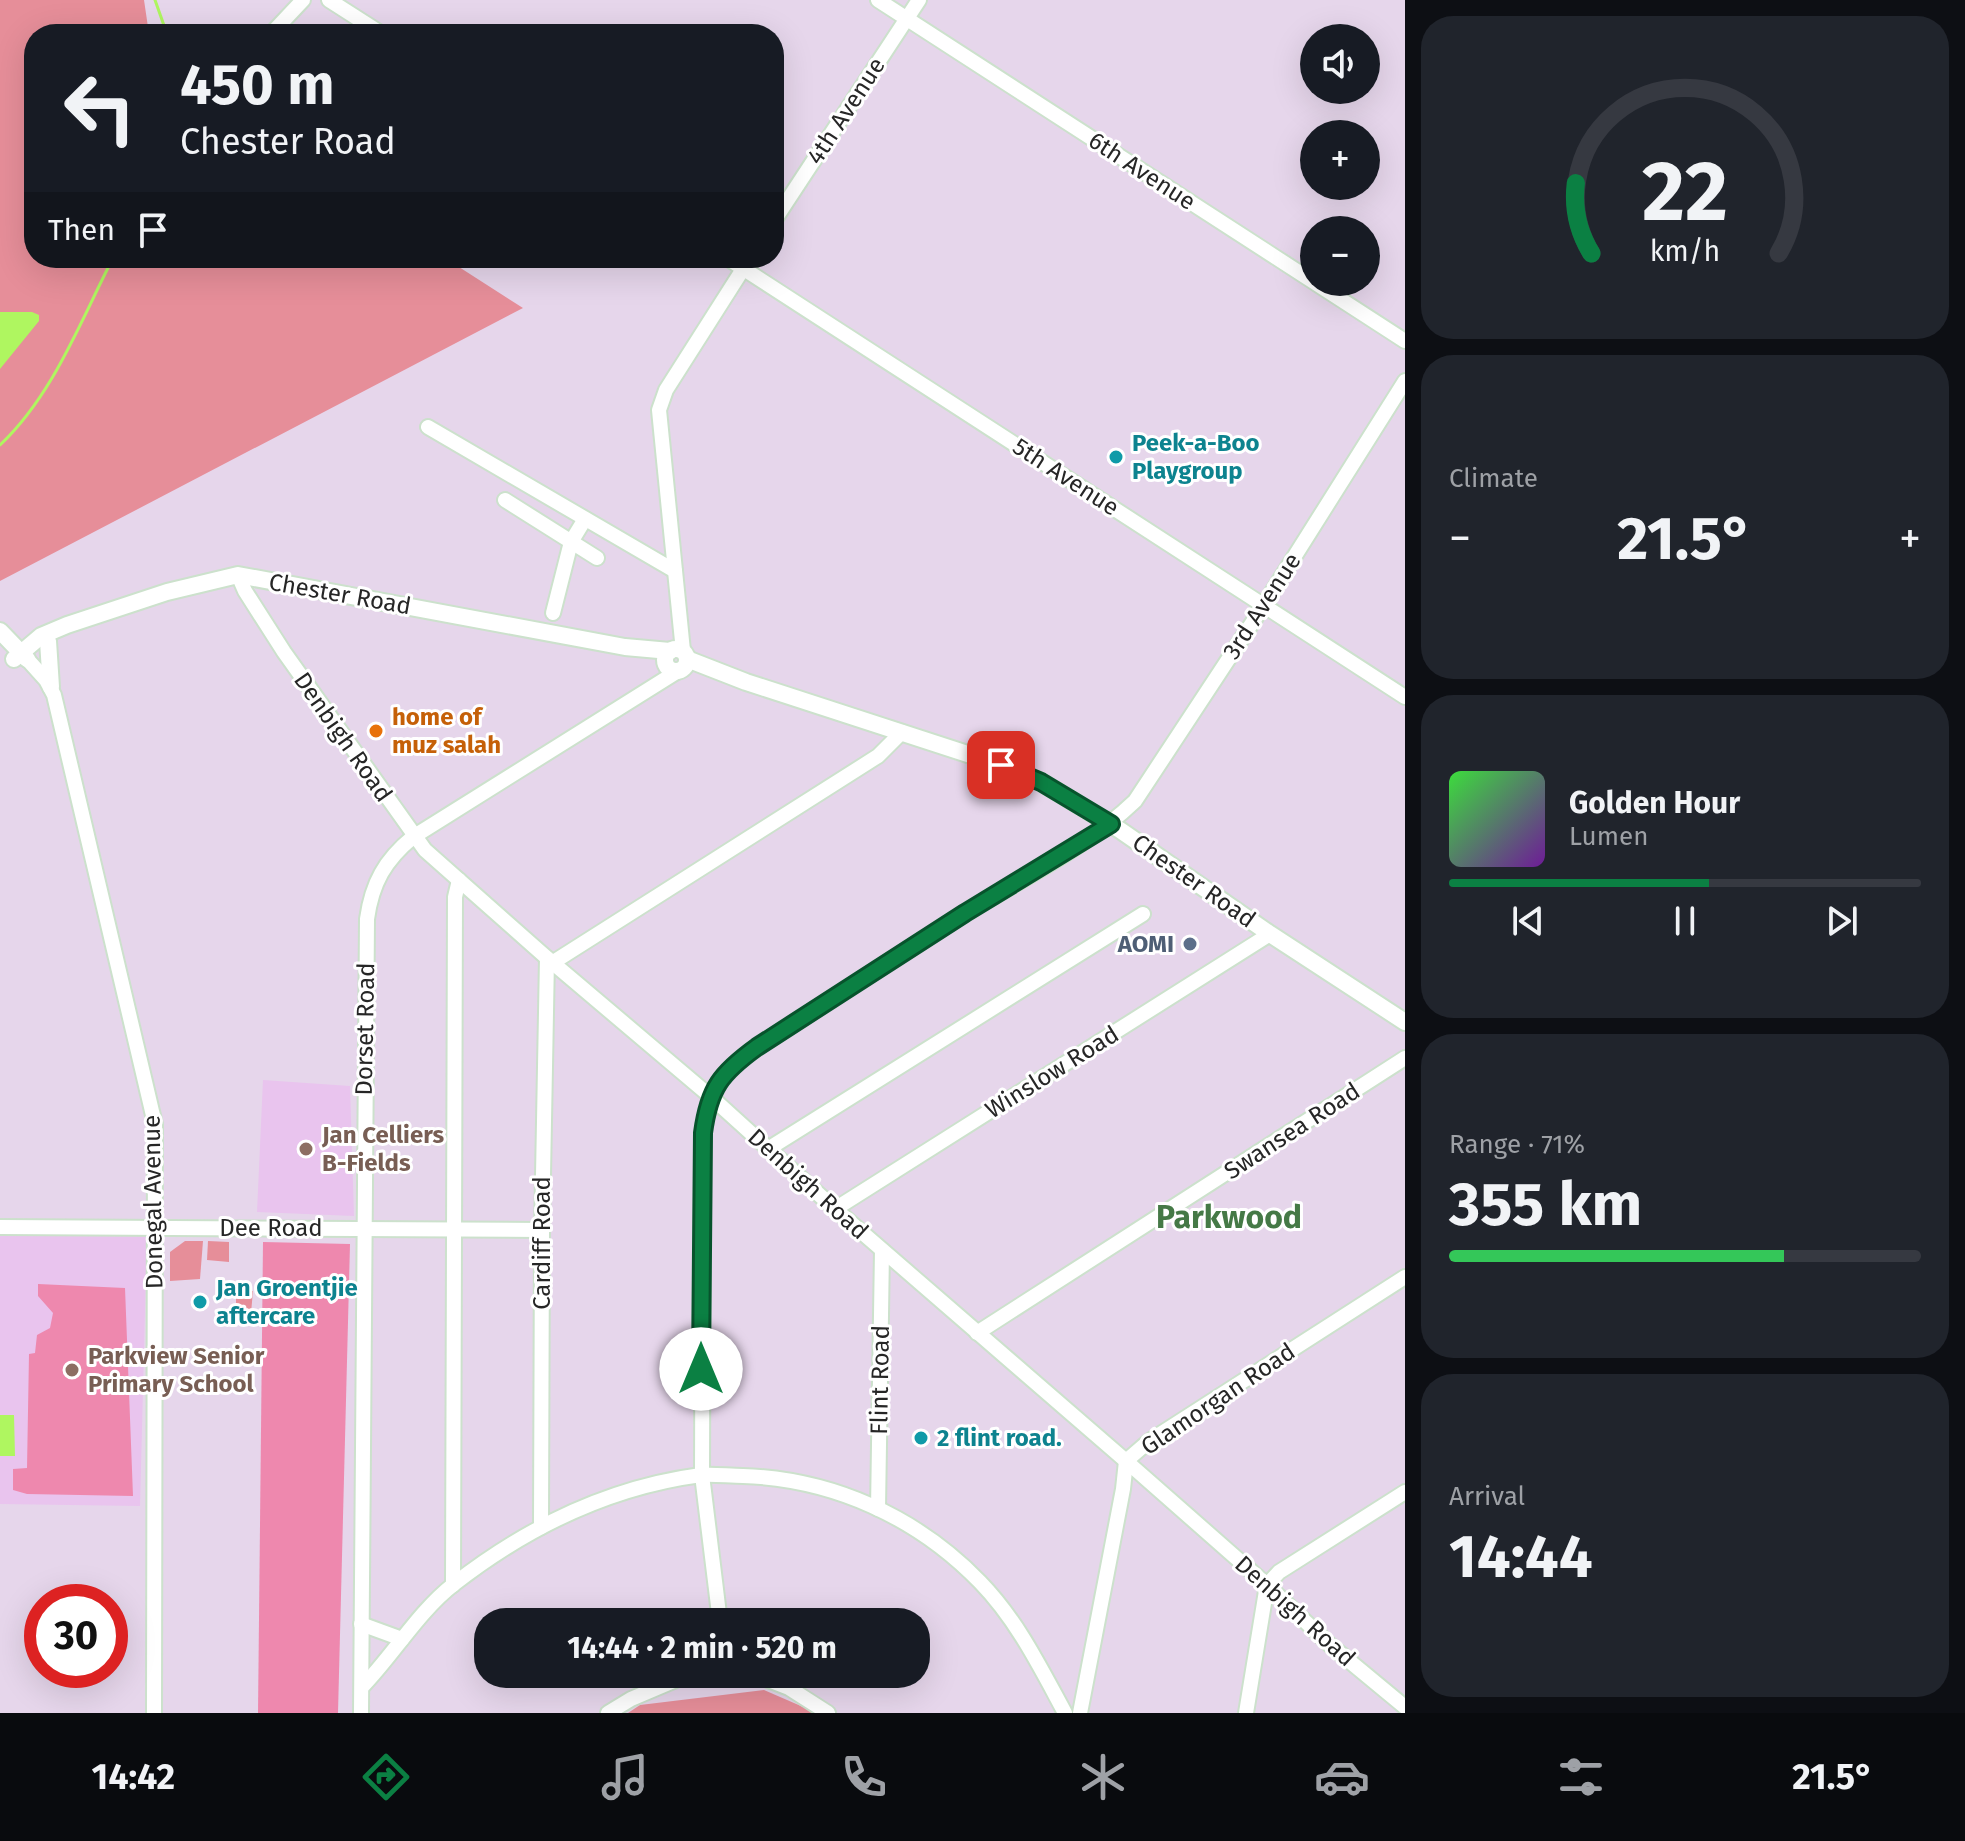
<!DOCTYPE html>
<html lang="en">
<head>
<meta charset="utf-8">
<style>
	body { margin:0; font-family:"Fira Sans",sans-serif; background:#20242c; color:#f1f3f6; height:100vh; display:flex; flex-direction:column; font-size:30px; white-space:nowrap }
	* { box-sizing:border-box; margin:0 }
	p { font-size:26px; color:#9ea1a6 }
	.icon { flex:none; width:44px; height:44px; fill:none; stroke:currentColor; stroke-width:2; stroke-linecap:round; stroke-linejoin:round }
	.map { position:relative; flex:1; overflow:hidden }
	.sheet { display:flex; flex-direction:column; gap:16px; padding:16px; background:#0d0f14; width:560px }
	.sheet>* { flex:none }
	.hud { position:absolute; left:24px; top:24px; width:760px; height:244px; border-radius:32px; box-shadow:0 8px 32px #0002; background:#171b24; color:#f1f3f6; overflow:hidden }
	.controls { position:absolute; left:1300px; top:24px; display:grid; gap:16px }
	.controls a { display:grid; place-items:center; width:80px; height:80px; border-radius:50%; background:#171b24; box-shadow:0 8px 32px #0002; font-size:40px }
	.speed { position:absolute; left:24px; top:1584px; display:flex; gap:16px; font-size:40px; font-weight:700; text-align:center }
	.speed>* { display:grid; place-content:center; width:104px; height:104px; border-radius:50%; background:#171b24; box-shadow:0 8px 32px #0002; line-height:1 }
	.speed .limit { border:12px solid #d22; background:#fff; color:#111 }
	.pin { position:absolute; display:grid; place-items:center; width:68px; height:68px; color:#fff; margin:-34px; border-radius:16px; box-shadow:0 4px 12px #0006 }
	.me { position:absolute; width:88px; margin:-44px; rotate:0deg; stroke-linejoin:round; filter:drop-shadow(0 0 6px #0008) }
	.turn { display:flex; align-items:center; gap:28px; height:168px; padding:0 24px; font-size:36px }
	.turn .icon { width:104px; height:104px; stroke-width:2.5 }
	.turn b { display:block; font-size:56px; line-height:68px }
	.then { display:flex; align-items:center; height:76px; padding:0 24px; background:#0003; gap:16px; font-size:30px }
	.big { font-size:60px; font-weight:700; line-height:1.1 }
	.sheet .tile { flex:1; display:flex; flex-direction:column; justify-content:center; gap:12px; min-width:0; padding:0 28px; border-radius:32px; background:#20242c }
	.sheet .dial { align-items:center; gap:0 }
	.dial svg { height:208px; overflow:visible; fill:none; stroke:#363941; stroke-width:7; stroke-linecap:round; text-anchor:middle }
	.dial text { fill:#f1f3f6; stroke:none }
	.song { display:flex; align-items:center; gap:24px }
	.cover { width:96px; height:96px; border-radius:12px; background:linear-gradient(135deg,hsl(120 70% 55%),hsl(280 70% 35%)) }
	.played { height:8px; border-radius:4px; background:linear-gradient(90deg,#0b8043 55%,#363941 55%) }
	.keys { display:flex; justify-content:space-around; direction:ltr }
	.heat { display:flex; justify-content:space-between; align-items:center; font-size:44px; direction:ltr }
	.charge { height:12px; border-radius:6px; background:linear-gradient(90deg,#34c759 71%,#363941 0) }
	.trip { position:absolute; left:474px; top:1608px; width:456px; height:80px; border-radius:32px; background:#171b24; box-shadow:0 8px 32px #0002; font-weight:700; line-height:80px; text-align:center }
	.tabs { display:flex; height:128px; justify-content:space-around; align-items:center; background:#090b0e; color:#9ea1a6 }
	.tabs .icon { width:56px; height:56px }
	.tabs .on { color:#0b8043 }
	.tabs b { font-size:36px; color:#f1f3f6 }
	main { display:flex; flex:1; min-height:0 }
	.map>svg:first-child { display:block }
</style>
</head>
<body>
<main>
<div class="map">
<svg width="1405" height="1713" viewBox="0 0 1405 1713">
	<rect width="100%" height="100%" fill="#e6d6eb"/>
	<g fill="#e9c4ee">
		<polygon points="263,1080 350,1086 354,1216 257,1212"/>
		<polygon points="147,1234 140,1506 0,1504 0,1236"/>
	</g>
	<g fill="#e68e99">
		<polygon points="0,0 144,0 149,34 34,34 34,258 445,258 523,308 0,581"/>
		<polygon points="185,1241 203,1241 200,1279 170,1281 170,1252"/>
		<polygon points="208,1241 229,1242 229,1262 207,1260"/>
		<polygon points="236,1289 253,1291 251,1313 236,1311"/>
		<polygon points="764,1690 817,1713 628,1713 640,1705"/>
	</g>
	<g fill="#ee88ae">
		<polygon points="263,1242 350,1244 338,1713 258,1713"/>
		<polygon points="38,1284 125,1288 133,1496 27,1494 13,1490 13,1469 27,1468 29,1354 35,1353 37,1335 50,1328 53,1313 38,1296"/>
	</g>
	<g fill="#aff660">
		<polygon points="0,312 32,312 39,315 39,321 0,369"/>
		<polygon points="0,1415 14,1415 15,1456 0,1456"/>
	</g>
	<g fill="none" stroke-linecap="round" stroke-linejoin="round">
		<g stroke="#aff660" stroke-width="3">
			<polyline points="155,0 167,34"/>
			<path d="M0,445c53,-50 80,-123 113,-187"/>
		</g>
		<g stroke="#cce1cc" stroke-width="18">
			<g id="minor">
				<polyline points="329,0 382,34"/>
				<polyline points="878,0 1405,341"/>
				<polyline points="271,34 303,0"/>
				<polyline points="774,221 919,0"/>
				<polyline points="727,258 1405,697"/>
				<polyline points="428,427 675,571"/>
				<polyline points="505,500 597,558"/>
				<polyline points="238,575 245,591 284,652 425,850 547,958 710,1096 835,1209 1126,1461 1267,1585 1330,1645 1405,1707"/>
				<polyline points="553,613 571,542 585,519"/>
				<polyline points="683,651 659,410 666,390 750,258"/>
				<polyline points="28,660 46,680 54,695 155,1124 154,1713"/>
				<polyline points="552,963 878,756 902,732"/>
				<polyline points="768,1149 1143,914"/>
				<polyline points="835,1209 1270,934"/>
				<polyline points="0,1227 542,1230"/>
				<polyline points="977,1333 1405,1058"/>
				<polyline points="878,1509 882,1250"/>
				<polyline points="541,1527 542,1230 547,958"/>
				<polyline points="453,1585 455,897 459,880"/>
				<path d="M720,1622l-18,-147 1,-342c5,-45 18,-60 54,-86 70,-45 140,-92 211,-135 57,-35 119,-65 167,-111l129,-196 141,-224"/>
				<polyline points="361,1624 402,1639"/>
				<polyline points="753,1674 789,1688 828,1713"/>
				<path d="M362,1687c32,-33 56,-75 92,-103 72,-56 156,-97 247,-109 13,-1 28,1 42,1 90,3 174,41 237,106 37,38 60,85 85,131"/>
				<path d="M361,1713l6,-794c5,-36 18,-59 46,-82l265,-166"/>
				<polyline points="608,1713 631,1699 690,1674"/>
				<polyline points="1080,1713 1123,1489 1126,1461 1148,1442 1405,1277"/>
				<polyline points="1246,1713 1267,1585 1279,1572 1405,1492"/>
			</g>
		</g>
		<g stroke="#cce1cc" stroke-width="20">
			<g id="tertiary">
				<polyline points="0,631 27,659"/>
				<polyline points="48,641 51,687"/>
				<circle cx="676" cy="660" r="11"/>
				<polyline points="14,659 41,636 67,625 167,592 238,575 625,647 670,651"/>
				<polyline points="687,659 746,682 983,759 1041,782 1120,830 1270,934 1405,1022"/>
			</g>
		</g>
		<use href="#minor" stroke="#fff" stroke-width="14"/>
		<use href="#tertiary" stroke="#fff" stroke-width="16"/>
	</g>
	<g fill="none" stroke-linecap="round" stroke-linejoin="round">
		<g stroke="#07532c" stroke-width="20">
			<path id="route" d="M701,1369l2,-236c6,-45 18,-60 54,-86l208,-134 146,-89 -70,-42 -40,-17"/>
		</g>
		<use href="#route" stroke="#0b8043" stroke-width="14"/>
	</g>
	<g fill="#0f9aa8" stroke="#fff" stroke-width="3">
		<circle cx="1116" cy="457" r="8"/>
		<circle cx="200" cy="1302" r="8"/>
		<circle cx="921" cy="1438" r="8"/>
	</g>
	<circle fill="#e8710a" stroke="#fff" stroke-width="3" cx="376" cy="731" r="8"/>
	<circle fill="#5c6f8a" stroke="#fff" stroke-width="3" cx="1190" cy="944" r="8"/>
	<g fill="#8d6e63" stroke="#fff" stroke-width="3">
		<circle cx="306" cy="1149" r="8"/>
		<circle cx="72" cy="1370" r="8"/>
	</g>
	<g text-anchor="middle" stroke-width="6" stroke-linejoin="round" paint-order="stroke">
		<g font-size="24" fill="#262626" stroke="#fff">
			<text transform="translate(846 111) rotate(-57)" y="8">4th Avenue</text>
			<text transform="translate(1142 171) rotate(33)" y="8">6th Avenue</text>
			<text transform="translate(1066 477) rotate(33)" y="8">5th Avenue</text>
			<text transform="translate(340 594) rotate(10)" y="8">Chester Road</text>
			<text transform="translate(1262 606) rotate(-57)" y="8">3rd Avenue</text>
			<text transform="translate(343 737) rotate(55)" y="8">Denbigh Road</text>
			<text transform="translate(1194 881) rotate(35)" y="8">Chester Road</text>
			<text transform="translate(365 1029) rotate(-89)" y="8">Dorset Road</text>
			<text transform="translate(1052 1072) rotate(-32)" y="8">Winslow Road</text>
			<text transform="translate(1292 1131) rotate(-33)" y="8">Swansea Road</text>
			<text transform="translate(808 1184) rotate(42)" y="8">Denbigh Road</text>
			<text transform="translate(153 1202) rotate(-91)" y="8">Donegal Avenue</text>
			<text x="271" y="1236">Dee Road</text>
			<text transform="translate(542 1243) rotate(-90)" y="8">Cardiff Road</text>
			<text transform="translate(880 1380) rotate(-89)" y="8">Flint Road</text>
			<text transform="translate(1218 1399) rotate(-34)" y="8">Glamorgan Road</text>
			<text transform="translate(1295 1611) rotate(42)" y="8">Denbigh Road</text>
		</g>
		<g font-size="24" font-weight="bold" fill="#0d838f" stroke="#fff" text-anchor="start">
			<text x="1132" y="451">Peek-a-Boo<tspan x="1132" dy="28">Playgroup</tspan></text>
			<text x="216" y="1296">Jan Groentjie<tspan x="216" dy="28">aftercare</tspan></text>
			<text x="937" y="1446">2 flint road.</text>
		</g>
		<g font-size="24" font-weight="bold" fill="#c56008" stroke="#fff" text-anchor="start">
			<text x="392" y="725">home of<tspan x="392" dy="28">muz salah</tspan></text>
		</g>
		<g font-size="24" font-weight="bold" fill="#4e5e75" stroke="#fff" text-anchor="end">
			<text x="1174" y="952">AOMI</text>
		</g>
		<g font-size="24" font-weight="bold" fill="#785e54" stroke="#fff" text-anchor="start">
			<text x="322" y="1143">Jan Celliers<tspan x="322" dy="28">B-Fields</tspan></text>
			<text x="88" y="1364">Parkview Senior<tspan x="88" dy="28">Primary School</tspan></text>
		</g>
		<g font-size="32" font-weight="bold" fill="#457946" stroke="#fff">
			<text x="1229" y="1228">Parkwood</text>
		</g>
	</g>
</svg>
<div class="controls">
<a><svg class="icon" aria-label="sound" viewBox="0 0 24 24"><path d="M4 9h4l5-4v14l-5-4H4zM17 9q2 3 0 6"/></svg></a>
<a>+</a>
<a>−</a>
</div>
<div class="speed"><div class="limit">30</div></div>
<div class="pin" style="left:1001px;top:765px;background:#d93025"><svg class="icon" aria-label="arrive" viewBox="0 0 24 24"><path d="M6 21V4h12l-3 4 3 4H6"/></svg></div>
<svg class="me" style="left:701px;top:1369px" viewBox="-20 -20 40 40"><circle r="19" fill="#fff"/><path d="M0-13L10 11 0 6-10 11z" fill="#0b8043"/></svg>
<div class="trip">14:44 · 2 min · 520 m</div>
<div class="hud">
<div class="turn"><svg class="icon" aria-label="left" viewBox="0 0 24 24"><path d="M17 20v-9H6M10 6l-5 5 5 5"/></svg><div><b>450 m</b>Chester Road</div></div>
<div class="then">Then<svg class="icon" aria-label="arrive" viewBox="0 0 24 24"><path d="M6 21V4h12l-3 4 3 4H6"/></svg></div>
</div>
</div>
<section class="sheet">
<div class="tile dial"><svg viewBox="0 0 100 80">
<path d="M14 69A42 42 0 1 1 86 69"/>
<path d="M14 69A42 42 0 0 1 8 42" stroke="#0b8043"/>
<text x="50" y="56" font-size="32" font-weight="700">22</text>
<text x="50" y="72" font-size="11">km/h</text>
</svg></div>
<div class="tile"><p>Climate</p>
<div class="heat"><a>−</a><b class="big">21.5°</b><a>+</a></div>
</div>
<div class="tile">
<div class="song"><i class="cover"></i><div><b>Golden Hour</b><p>Lumen</p></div></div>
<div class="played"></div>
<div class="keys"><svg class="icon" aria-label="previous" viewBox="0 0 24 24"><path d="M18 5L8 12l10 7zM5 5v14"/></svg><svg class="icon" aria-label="pause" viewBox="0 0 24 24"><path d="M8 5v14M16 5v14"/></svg><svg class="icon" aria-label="next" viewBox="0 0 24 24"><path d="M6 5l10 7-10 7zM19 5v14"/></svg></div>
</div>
<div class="tile"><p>Range · 71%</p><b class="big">355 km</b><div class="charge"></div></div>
<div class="tile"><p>Arrival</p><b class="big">14:44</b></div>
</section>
</main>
<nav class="tabs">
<b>14:42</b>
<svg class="icon on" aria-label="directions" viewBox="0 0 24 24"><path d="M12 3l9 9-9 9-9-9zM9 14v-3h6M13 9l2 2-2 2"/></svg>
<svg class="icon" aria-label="music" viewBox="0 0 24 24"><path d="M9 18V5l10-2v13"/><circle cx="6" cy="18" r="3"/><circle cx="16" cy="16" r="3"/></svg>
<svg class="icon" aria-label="phone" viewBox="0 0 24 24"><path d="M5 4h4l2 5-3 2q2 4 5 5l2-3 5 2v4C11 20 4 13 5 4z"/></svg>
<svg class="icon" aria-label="climate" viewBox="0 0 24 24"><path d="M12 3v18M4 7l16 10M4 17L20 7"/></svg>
<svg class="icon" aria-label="car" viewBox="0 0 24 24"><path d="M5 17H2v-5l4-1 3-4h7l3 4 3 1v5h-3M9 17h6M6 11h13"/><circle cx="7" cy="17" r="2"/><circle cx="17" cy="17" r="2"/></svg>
<svg class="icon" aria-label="filters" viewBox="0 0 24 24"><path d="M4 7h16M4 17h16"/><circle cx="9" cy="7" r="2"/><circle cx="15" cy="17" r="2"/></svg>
<b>21.5°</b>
</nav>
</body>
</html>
